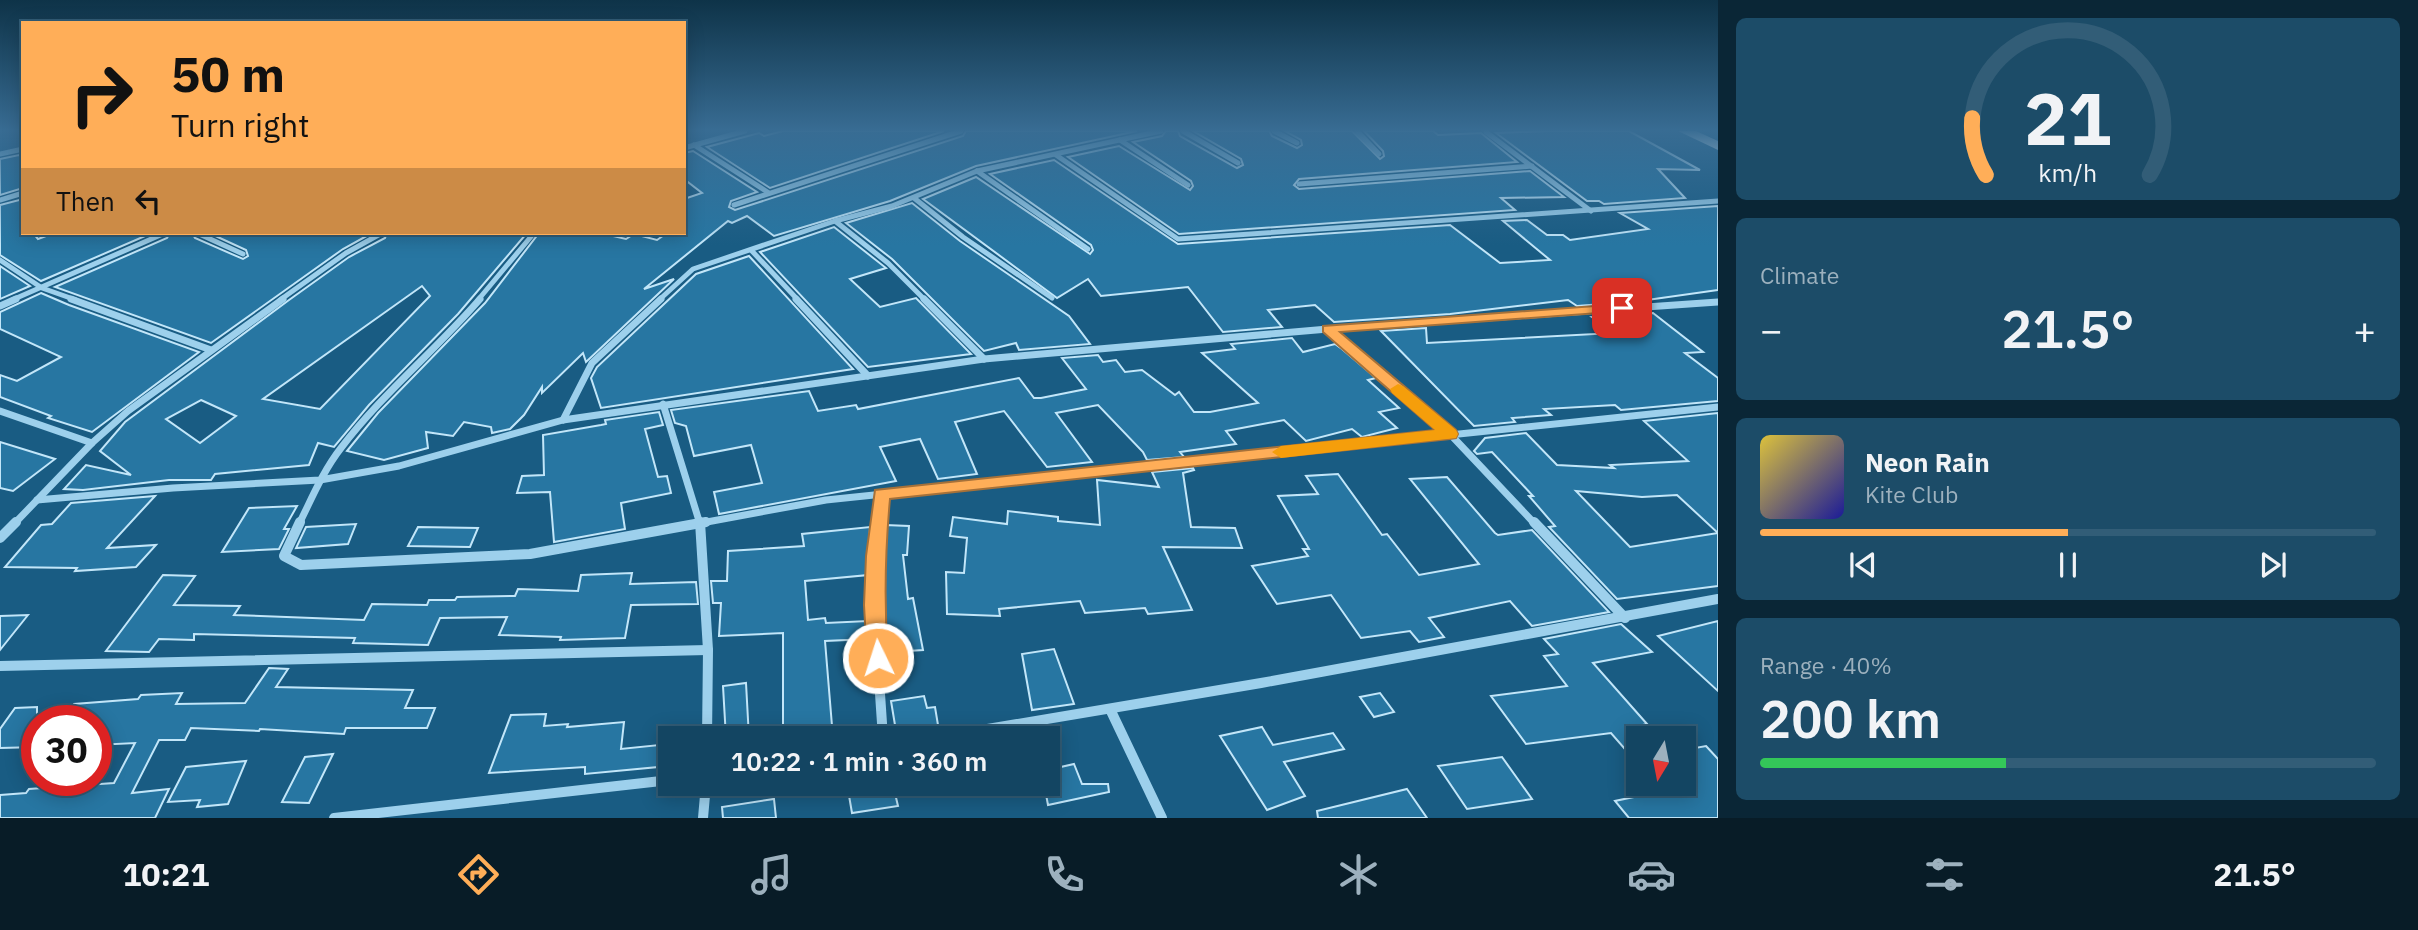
<!DOCTYPE html>
<html lang="en">
<head>
<meta charset="utf-8">
<style>
	body { margin:0; font-family:"IBM Plex Sans",sans-serif; background:#1c4c68; color:#f1f3f6; height:100vh; display:flex; flex-direction:column; font-size:26px; white-space:nowrap }
	* { box-sizing:border-box; margin:0 }
	p { font-size:23px; color:#9db1be }
	.icon { flex:none; width:38px; height:38px; fill:none; stroke:currentColor; stroke-width:2; stroke-linecap:round; stroke-linejoin:round }
	.map { position:relative; flex:1; overflow:hidden }
	.sheet { display:flex; flex-direction:column; gap:18px; padding:18px; background:#0a2636; width:700px }
	.sheet>* { flex:none }
	.guide { position:absolute; left:21px; top:21px; width:665px; height:214px; border-radius:0px; box-shadow:0 4px 18px #0003,0 0 0 2px #325d77; background:#ffae58; color:#111; overflow:hidden }
	.needle { width:46px; rotate:190deg }
	.buttons { position:absolute; left:1626px; top:726px; display:grid; gap:14px }
	.buttons a { display:grid; place-items:center; width:70px; height:70px; border-radius:0px; background:#134562; box-shadow:0 4px 18px #0003,0 0 0 2px #325d77; font-size:35px }
	.speed { position:absolute; left:21px; top:705px; display:flex; gap:14px; font-size:35px; font-weight:700; text-align:center }
	.speed>* { display:grid; place-content:center; width:91px; height:91px; border-radius:50%; background:#134562; box-shadow:0 4px 18px #0003,0 0 0 2px #325d77; line-height:1 }
	.speed .limit { border:10px solid #d22; background:#fff; color:#111 }
	.pin { position:absolute; display:grid; place-items:center; width:60px; height:60px; color:#fff; margin:-30px; border-radius:14px; box-shadow:0 4px 10px #0006 }
	.me { position:absolute; width:77px; margin:-38px; rotate:356deg; stroke-linejoin:round; filter:drop-shadow(0 0 5px #0008) }
	.turn { display:flex; align-items:center; gap:24px; height:147px; padding:0 35px; font-size:32px }
	.turn .icon { width:91px; height:91px; stroke-width:2.5 }
	.turn b { display:block; font-size:49px; line-height:60px }
	.then { display:flex; align-items:center; height:66px; padding:0 35px; background:#0003; gap:14px; font-size:26px }
	.big { font-size:52px; font-weight:600; line-height:1.1 }
	.sheet .tile { flex:1; display:flex; flex-direction:column; justify-content:center; gap:10px; min-width:0; padding:0 24px; border-radius:10px; background:#1c4c68 }
	.sheet .dial { align-items:center; gap:0 }
	.dial svg { height:182px; overflow:visible; fill:none; stroke:#325d77; stroke-width:7; stroke-linecap:round; text-anchor:middle }
	.dial text { fill:#f1f3f6; stroke:none }
	.song { display:flex; align-items:center; gap:21px }
	.cover { width:84px; height:84px; border-radius:10px; background:linear-gradient(135deg,hsl(50 70% 55%),hsl(240 70% 35%)) }
	.played { height:7px; border-radius:4px; background:linear-gradient(90deg,#ffae58 50%,#325d77 50%) }
	.keys { display:flex; justify-content:space-around; direction:ltr }
	.heat { display:flex; justify-content:space-between; align-items:center; font-size:38px; direction:ltr }
	.charge { height:10px; border-radius:5px; background:linear-gradient(90deg,#34c759 40%,#325d77 0) }
	.trip { position:absolute; left:658px; top:726px; width:402px; height:70px; border-radius:0px; background:#134562; box-shadow:0 4px 18px #0003,0 0 0 2px #325d77; font-weight:600; line-height:70px; text-align:center }
	.tab-bar { display:flex; height:112px; justify-content:space-around; align-items:center; background:#081c27; color:#9db1be }
	.tab-bar .icon { width:49px; height:49px }
	.tab-bar .selected { color:#ffae58 }
	.tab-bar b { font-size:32px; color:#f1f3f6 }
	main { display:flex; flex:1; min-height:0 }
	.map>svg:first-child { display:block }
</style>
</head>
<body>
<main>
<div class="map">
<svg width="1718" height="818" viewBox="0 0 1718 818">
	<rect width="100%" height="100%" fill="#195c83"/>
	<g fill="#2776a2" stroke="#c2e6f9" stroke-width="2" fill-rule="evenodd">
		<polygon points="783,131 944,131 770,188 707,147 759,133 764,136"/>
		<polygon points="966,131 1137,131 976,166 890,201 774,236 747,216 732,223 728,221 644,289 674,279 586,362 583,353 542,393 542,387 524,415 510,429 492,433 491,427 464,422 453,436 426,432 428,448 384,460 347,451 378,413 485,303 539,233 600,233 626,239 634,234 657,240 667,233 684,233 684,199 702,193 684,179 684,153 693,151 757,192 731,201 729,207 735,210 963,136"/>
		<polygon points="1166,131 1178,131 1180,136 1237,168 1243,165 1241,159 1193,131 1269,131 1272,136 1297,148 1302,145 1301,140 1285,131 1352,131 1380,159 1384,156 1383,151 1364,131 1433,131 1438,135 1481,133 1517,162 1299,179 1294,185 1299,189 1530,171 1564,197 1501,198 1515,210 1179,234 1068,157 1119,146 1190,190 1193,186 1191,181 1133,142 1162,136"/>
		<polygon points="1548,131 1629,131 1700,170 1658,169 1685,198 1604,204 1599,201 1587,201 1496,133"/>
		<polygon points="19,155 23,159 23,188 0,195 0,159"/>
		<polygon points="1054,160 1178,244 1450,225 1500,263 1550,260 1503,221 1527,220 1547,235 1563,235 1570,240 1648,229 1620,213 1718,206 1718,290 1640,301 1577,306 1568,300 1450,314 1334,322 1315,305 1268,310 1282,327 1223,332 1188,287 1101,296 1088,279 1057,298 923,199 976,177 1090,254 1093,250 1091,245 990,174"/>
		<polygon points="23,199 23,233 33,233 38,239 54,233 152,233 41,281 0,255 0,205"/>
		<polygon points="912,203 960,241 1069,316 1090,344 1019,350 1016,343 984,351 892,259 846,223"/>
		<polygon points="834,227 886,268 850,279 880,307 916,298 971,354 868,367 760,252"/>
		<polygon points="170,233 192,233 195,238 243,259 248,256 246,250 209,233 372,233 343,249 211,343 55,287 167,238"/>
		<path d="M387,233h140l-69,81 -89,91 -35,42 -16,-4 -9,22 -94,9 -4,6h-42l-86,10 -19,-1 22,-24 45,10 -31,-24 25,-29 164,-122 60,-43 36,-19zM422,286l8,10 -110,113 -57,-10zM201,400l35,16 -36,27 -34,-24z"/>
		<polygon points="749,256 853,369 601,408 591,378 597,367 696,274"/>
		<polygon points="0,266 30,286 0,299"/>
		<polygon points="41,293 69,305 199,352 92,432 48,418 51,416 0,397 0,375 17,381 61,357 0,329 0,312"/>
		<polygon points="1653,313 1703,352 1685,353 1718,378 1718,401 1621,410 1615,405 1544,409 1551,415 1512,418 1515,422 1474,426 1381,331 1426,328 1427,343 1615,333 1592,317"/>
		<polygon points="1292,338 1303,352 1335,344 1342,349 1376,378 1368,380 1399,408 1379,412 1397,428 1362,437 1352,429 1306,441 1284,420 1226,431 1236,444 1180,452 1184,457 1147,460 1143,452 1098,405 1056,413 1092,462 1047,467 1004,411 955,422 977,474 938,479 920,439 880,447 896,481 719,514 714,492 762,483 751,445 694,456 686,426 675,423 671,410 809,391 818,411 856,405 858,409 1019,378 1034,398 1041,398 1086,389 1062,358 1098,355 1103,362 1116,360 1125,372 1142,370 1175,395 1179,392 1194,412 1210,412 1258,403 1202,353 1235,349 1231,344"/>
		<polygon points="659,412 663,425 645,429 658,477 667,476 671,493 621,503 625,529 554,542 550,492 517,493 522,476 544,475 543,435 601,425 606,424 605,420"/>
		<path d="M1718,413v173l-101,13 -68,-72 6,-1 -26,-30h4l-41,-44 -15,2 -3,-3 11,-13 41,-5 31,32 57,3 -4,-3 78,-4 -44,-40zM1576,491l66,6 35,-2 41,38 -88,14z"/>
		<polygon points="0,442 55,459 13,491 0,488"/>
		<polygon points="1193,468 1194,470 1183,473 1191,527 1235,528 1242,548 1163,547 1192,610 1148,614 1145,608 1085,613 1080,601 999,609 1000,616 947,614 946,572 964,573 967,538 950,536 953,517 1007,524 1008,511 1058,517 1058,521 1100,525 1097,480 1159,487 1152,472"/>
		<polygon points="1338,474 1382,535 1387,534 1419,575 1479,564 1410,479 1447,477 1495,533 1498,535 1532,530 1609,612 1532,626 1510,601 1429,618 1444,637 1419,642 1410,631 1361,638 1331,595 1277,604 1252,566 1308,556 1303,549 1309,549 1278,496 1318,494 1306,476"/>
		<polygon points="155,496 107,548 156,545 136,567 75,571 77,568 5,567 41,525 52,524 71,503"/>
		<polygon points="297,506 284,529 289,529 279,549 222,552 249,508"/>
		<polygon points="356,524 348,544 296,548 306,527"/>
		<polygon points="885,525 909,526 907,555 903,555 908,599 913,598 923,650 892,652 889,637 884,638 882,591"/>
		<polygon points="418,527 478,528 470,547 408,546"/>
		<polygon points="870,527 868,575 805,581 808,620 825,618 826,623 868,621 869,639 825,641 833,738 783,738 783,633 719,636 721,603 713,603 711,581 727,581 728,551 804,546 802,534"/>
		<polygon points="632,573 630,584 696,582 698,604 631,605 625,638 560,640 561,637 499,635 507,617 440,618 428,645 353,643 355,638 194,634 194,640 159,639 149,652 106,651 163,575 195,576 174,605 240,606 234,615 364,620 372,604 427,605 429,600 455,600 457,597 515,596 518,589 578,591 581,575"/>
		<polygon points="28,615 0,650 0,616"/>
		<polygon points="1718,621 1718,691 1658,636"/>
		<polygon points="1621,624 1652,652 1593,663 1647,724 1638,726 1638,764 1611,733 1526,744 1491,696 1567,686 1544,656 1558,654 1544,639"/>
		<polygon points="1054,649 1074,704 1032,710 1022,654"/>
		<polygon points="269,668 288,669 276,687 413,690 405,708 435,708 427,728 346,728 344,734 260,729 259,731 191,728 185,740 159,740 132,793 169,789 155,818 0,818 0,795 26,793 29,789 114,783 135,743 96,745 96,721 62,721 74,704 138,699 141,695 182,693 176,704 245,703"/>
		<polygon points="746,683 749,738 726,738 723,686"/>
		<polygon points="1380,693 1394,712 1374,717 1360,697"/>
		<polygon points="924,696 927,708 935,707 938,725 896,731 891,701"/>
		<polygon points="37,707 37,747 0,748 0,729 15,708"/>
		<polygon points="546,714 544,726 568,724 567,727 624,722 621,749 659,745 658,767 585,774 585,767 489,773 511,715"/>
		<polygon points="1262,727 1273,745 1333,733 1344,749 1284,762 1305,796 1267,810 1220,736"/>
		<polygon points="1706,746 1718,759 1718,818 1629,818 1615,801 1662,791 1656,784 1684,784 1684,750"/>
		<polygon points="333,754 309,803 282,802 305,757"/>
		<polygon points="1502,757 1532,799 1467,809 1438,766"/>
		<polygon points="246,761 228,804 197,807 200,800 168,802 186,767"/>
		<polygon points="1074,764 1082,784 1108,784 1109,792 1048,805 1044,784 1059,784 1052,769"/>
		<polygon points="847,784 879,784 880,787 893,785 898,806 852,813"/>
		<polygon points="1407,789 1427,818 1318,818 1317,811"/>
		<polygon points="774,799 776,818 723,818 722,807"/>
	</g>
	<g fill="none" stroke-linecap="round" stroke-linejoin="round">
		<g stroke="#9dd0ec" stroke-width="5">
			<polyline points="1183,131 1238,163"/>
			<polyline points="1274,131 1297,143"/>
			<polyline points="1357,131 1379,154"/>
			<polyline points="1486,132 1591,211"/>
			<polyline points="1120,140 1188,185"/>
			<polyline points="694,145 769,193"/>
			<polyline points="684,148 745,131"/>
			<polyline points="0,154 23,149"/>
			<polyline points="1056,155 1178,239 1718,201"/>
			<polyline points="977,171 1088,249"/>
			<polyline points="1299,184 1532,166"/>
			<polyline points="914,198 963,237 1052,298"/>
			<polyline points="0,200 23,193"/>
			<polyline points="734,205 961,131"/>
			<polyline points="835,221 888,263 925,300"/>
			<polyline points="197,233 243,254"/>
			<polyline points="751,250 798,300"/>
			<polyline points="0,260 42,288 76,300"/>
			<polyline points="12,300 165,233"/>
			<polyline points="280,300 346,253 382,233"/>
			<polyline points="478,300 534,233"/>
			<polyline points="659,300 693,269 835,221 892,206 977,171 1161,131"/>
		</g>
		<g stroke="#9dd0ec" stroke-width="7">
			<polyline points="71,299 211,350"/>
			<polyline points="796,299 868,376"/>
			<polyline points="924,299 984,359"/>
			<polyline points="0,306 16,299"/>
			<polyline points="1328,329 1450,434 1535,524"/>
			<polyline points="663,404 700,524"/>
			<polyline points="0,411 92,443"/>
			<polyline points="563,420 592,363 661,299"/>
			<polyline points="37,500 173,488 320,480 399,466 563,420 984,359 1328,329 1718,302"/>
			<polyline points="14,524 92,443 128,411 283,299"/>
			<path d="M299,524c13,-26 24,-53 42,-76 41,-54 94,-97 139,-149"/>
			<polyline points="696,524 826,500 1718,407"/>
			<polyline points="878,524 881,494"/>
		</g>
		<g stroke="#9dd0ec" stroke-width="10">
			<polyline points="300,522 284,556 301,565 530,554 706,522"/>
			<polyline points="700,522 708,650 707,738"/>
			<polyline points="878,522 874,605 883,738"/>
			<polyline points="1534,522 1625,618"/>
			<polyline points="0,538 16,522"/>
			<polyline points="0,666 708,650"/>
			<polyline points="1110,709 1162,818"/>
			<polyline points="934,738 1261,683 1718,599"/>
			<polyline points="334,818 670,780"/>
			<polyline points="703,818 706,784"/>
		</g>
		<polygon fill="#fff" fill-rule="evenodd" points="1678,131 1696,131 1718,141 1718,150"/>
	</g>
	<linearGradient id="sky" x2="0" y2="1"><stop stop-color="#0e3348"/><stop offset="0.53" stop-color="#386c93"/><stop offset="1" stop-color="#386c93" stop-opacity="0"/></linearGradient>
	<rect width="1718" height="245" fill="url(#sky)"/>
	<path fill="#ffae58" stroke="#a67139" stroke-width="2" d="M1622,304l7,4 -3,3 -286,21 116,98 2,4 -2,4 -6,1 -560,60c-5,54 -6,105 -2,159l-3,7 -7,2 -8,-2 -3,-7 -3,-53 2,-49 9,-66 560,-60 -112,-98v-6z"/>
	<polygon fill="#f59e0b" points="1398,384 1403,386 1456,430 1458,434 1456,438 1281,458 1272,452 1281,446 1435,430 1392,393 1390,389"/>
</svg>
<div class="buttons">
<a><svg class="needle" viewBox="-14 -14 28 28"><path d="M0-13l5 13h-10z" fill="#e53935"/><path d="M0 13l5-13h-10z" fill="#9db1be"/></svg></a>
</div>
<div class="speed"><div class="limit">30</div></div>
<div class="pin" style="left:1622px;top:308px;background:#d93025"><svg class="icon" aria-label="arrive" viewBox="0 0 24 24"><path d="M6 21V4h12l-3 4 3 4H6"/></svg></div>
<svg class="me" style="left:878px;top:658px" viewBox="-20 -20 40 40"><circle r="17" fill="#ffae58" stroke="#fff" stroke-width="3"/><path d="M0-11L8 9 0 5-8 9z" fill="#fff"/></svg>
<div class="trip">10:22 · 1 min · 360 m</div>
<div class="guide">
<div class="turn"><svg class="icon" aria-label="right" viewBox="0 0 24 24"><path d="M7 20v-9h11M14 6l5 5-5 5"/></svg><div><b>50 m</b>Turn right</div></div>
<div class="then">Then<svg class="icon" aria-label="left" viewBox="0 0 24 24"><path d="M17 20v-9H6M10 6l-5 5 5 5"/></svg></div>
</div>
</div>
<section class="sheet">
<div class="tile dial"><svg viewBox="0 0 100 80">
<path d="M14 69A42 42 0 1 1 86 69"/>
<path d="M14 69A42 42 0 0 1 8 44" stroke="#ffae58"/>
<text x="50" y="56" font-size="32" font-weight="700">21</text>
<text x="50" y="72" font-size="11">km/h</text>
</svg></div>
<div class="tile"><p>Climate</p>
<div class="heat"><a>−</a><b class="big">21.5°</b><a>+</a></div>
</div>
<div class="tile">
<div class="song"><i class="cover"></i><div><b>Neon Rain</b><p>Kite Club</p></div></div>
<div class="played"></div>
<div class="keys"><svg class="icon" aria-label="previous" viewBox="0 0 24 24"><path d="M18 5L8 12l10 7zM5 5v14"/></svg><svg class="icon" aria-label="pause" viewBox="0 0 24 24"><path d="M8 5v14M16 5v14"/></svg><svg class="icon" aria-label="next" viewBox="0 0 24 24"><path d="M6 5l10 7-10 7zM19 5v14"/></svg></div>
</div>
<div class="tile"><p>Range · 40%</p><b class="big">200 km</b><div class="charge"></div></div>
</section>
</main>
<nav class="tab-bar">
<b>10:21</b>
<svg class="icon selected" aria-label="directions" viewBox="0 0 24 24"><path d="M12 3l9 9-9 9-9-9zM9 14v-3h6M13 9l2 2-2 2"/></svg>
<svg class="icon" aria-label="music" viewBox="0 0 24 24"><path d="M9 18V5l10-2v13"/><circle cx="6" cy="18" r="3"/><circle cx="16" cy="16" r="3"/></svg>
<svg class="icon" aria-label="phone" viewBox="0 0 24 24"><path d="M5 4h4l2 5-3 2q2 4 5 5l2-3 5 2v4C11 20 4 13 5 4z"/></svg>
<svg class="icon" aria-label="climate" viewBox="0 0 24 24"><path d="M12 3v18M4 7l16 10M4 17L20 7"/></svg>
<svg class="icon" aria-label="car" viewBox="0 0 24 24"><path d="M5 17H2v-5l4-1 3-4h7l3 4 3 1v5h-3M9 17h6M6 11h13"/><circle cx="7" cy="17" r="2"/><circle cx="17" cy="17" r="2"/></svg>
<svg class="icon" aria-label="filters" viewBox="0 0 24 24"><path d="M4 7h16M4 17h16"/><circle cx="9" cy="7" r="2"/><circle cx="15" cy="17" r="2"/></svg>
<b>21.5°</b>
</nav>
</body>
</html>
